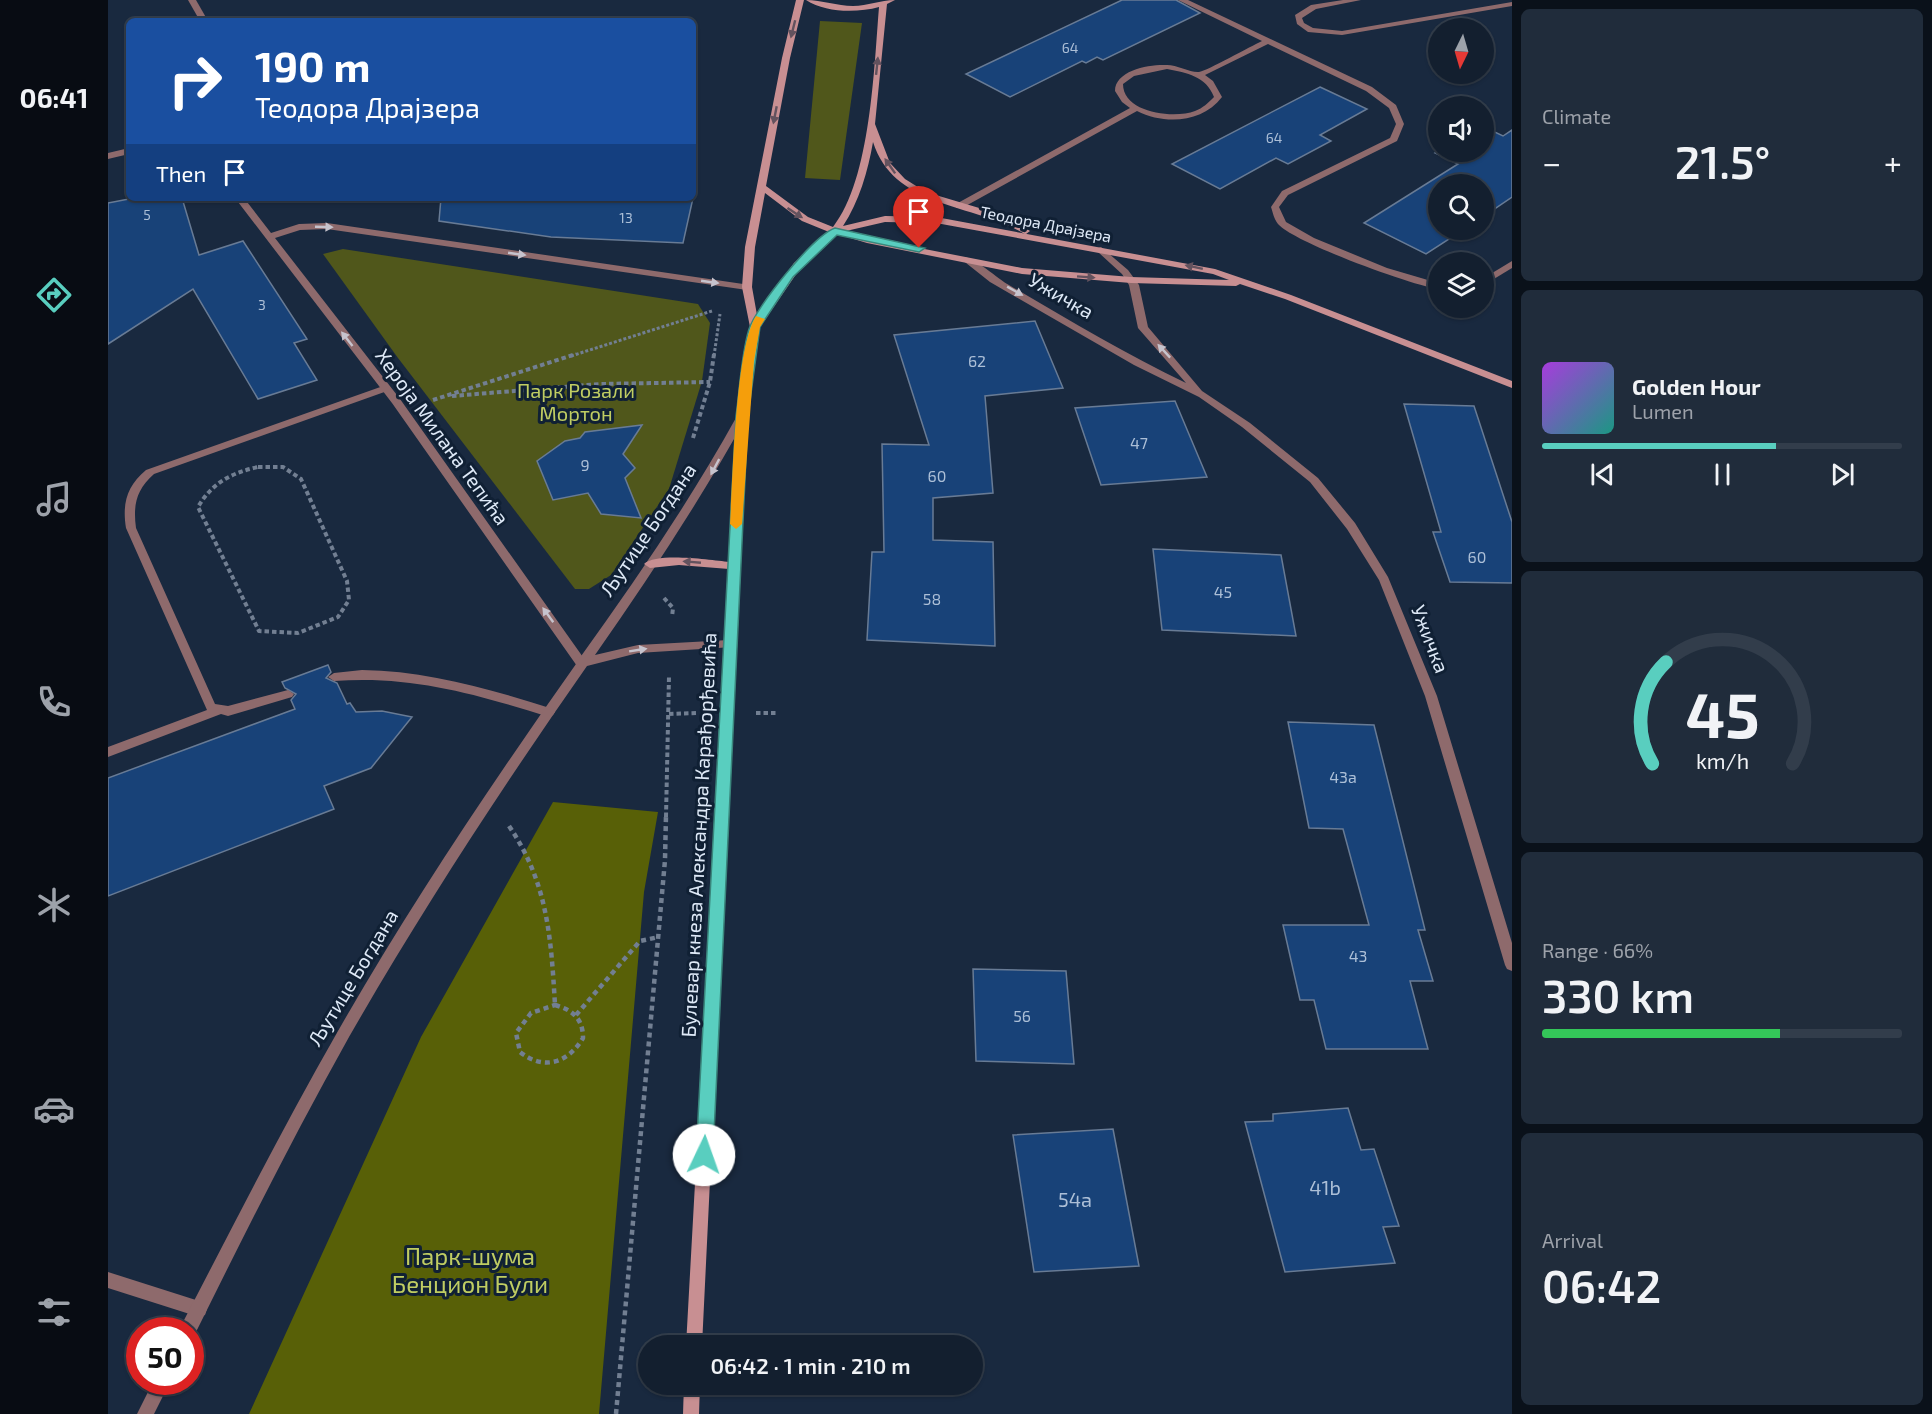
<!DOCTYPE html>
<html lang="en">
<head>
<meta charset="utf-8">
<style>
	body { margin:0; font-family:"Exo 2",sans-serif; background:#202c3b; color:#f1f3f6; height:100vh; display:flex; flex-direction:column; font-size:22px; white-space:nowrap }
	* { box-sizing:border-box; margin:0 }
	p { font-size:20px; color:#9da2aa }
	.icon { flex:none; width:33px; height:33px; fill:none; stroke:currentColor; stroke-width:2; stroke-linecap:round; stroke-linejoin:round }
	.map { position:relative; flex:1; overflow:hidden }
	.sheet { display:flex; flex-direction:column; gap:9px; padding:9px; background:#0a111a; width:420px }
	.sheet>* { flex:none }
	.top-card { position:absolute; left:18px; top:18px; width:570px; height:183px; border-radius:9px; box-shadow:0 2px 4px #0004,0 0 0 2px #323d4b; background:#1a4fa0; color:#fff; overflow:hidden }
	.needle { width:39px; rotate:185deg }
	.fabs { position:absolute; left:1320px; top:18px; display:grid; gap:12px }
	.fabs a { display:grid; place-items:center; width:66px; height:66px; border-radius:50%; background:#131f2f; box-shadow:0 2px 4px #0004,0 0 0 2px #323d4b; font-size:30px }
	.speed { position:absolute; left:18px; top:1317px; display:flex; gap:12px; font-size:30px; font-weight:700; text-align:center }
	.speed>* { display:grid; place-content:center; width:78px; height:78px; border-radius:50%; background:#131f2f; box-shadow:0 2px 4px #0004,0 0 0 2px #323d4b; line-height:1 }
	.speed .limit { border:9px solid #d22; background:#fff; color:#111 }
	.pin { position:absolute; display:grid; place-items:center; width:51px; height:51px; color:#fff; margin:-62px -26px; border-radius:50% 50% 50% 0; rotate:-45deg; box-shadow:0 0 6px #0007 }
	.pin .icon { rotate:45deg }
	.me { position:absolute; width:66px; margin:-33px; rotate:3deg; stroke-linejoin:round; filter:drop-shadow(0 0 4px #0008) }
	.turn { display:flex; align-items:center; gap:21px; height:126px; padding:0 30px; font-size:27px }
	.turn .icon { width:78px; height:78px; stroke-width:2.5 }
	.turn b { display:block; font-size:42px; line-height:51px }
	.then { display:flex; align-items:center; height:57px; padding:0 30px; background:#0003; gap:12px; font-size:22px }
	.big { font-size:45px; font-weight:600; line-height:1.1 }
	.sheet .tile { flex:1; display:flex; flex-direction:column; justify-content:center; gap:9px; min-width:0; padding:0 21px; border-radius:9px; background:#202c3b }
	.sheet .dial { align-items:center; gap:0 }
	.dial svg { height:156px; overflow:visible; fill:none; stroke:#323d4b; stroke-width:7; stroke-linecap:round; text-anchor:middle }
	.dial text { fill:#f1f3f6; stroke:none }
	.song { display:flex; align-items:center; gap:18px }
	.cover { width:72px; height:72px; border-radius:9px; background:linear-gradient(135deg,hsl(280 70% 55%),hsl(170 70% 35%)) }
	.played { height:6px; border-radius:3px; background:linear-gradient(90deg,#59cebf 65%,#323d4b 65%) }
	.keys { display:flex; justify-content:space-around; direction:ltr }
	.heat { display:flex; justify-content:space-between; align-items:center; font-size:33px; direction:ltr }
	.charge { height:9px; border-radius:4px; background:linear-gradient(90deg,#34c759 66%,#323d4b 0) }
	.trip { position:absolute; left:530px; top:1335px; width:345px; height:60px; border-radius:30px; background:#131f2f; box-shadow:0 2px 4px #0004,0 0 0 2px #323d4b; font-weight:600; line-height:60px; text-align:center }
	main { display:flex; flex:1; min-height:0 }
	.tab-bar { display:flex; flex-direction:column; width:108px; justify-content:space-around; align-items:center; background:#080c13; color:#9da2aa }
	.tab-bar .icon { width:42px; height:42px }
	.tab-bar .active { color:#59cebf }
	.tab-bar b { font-size:27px; color:#f1f3f6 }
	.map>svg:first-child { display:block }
</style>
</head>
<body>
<main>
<nav class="tab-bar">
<b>06:41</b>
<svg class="icon active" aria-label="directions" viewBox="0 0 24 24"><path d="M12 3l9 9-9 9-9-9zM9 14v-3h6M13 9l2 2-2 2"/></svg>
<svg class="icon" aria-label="music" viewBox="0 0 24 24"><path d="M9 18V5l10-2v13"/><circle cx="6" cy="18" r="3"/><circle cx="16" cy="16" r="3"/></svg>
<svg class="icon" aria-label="phone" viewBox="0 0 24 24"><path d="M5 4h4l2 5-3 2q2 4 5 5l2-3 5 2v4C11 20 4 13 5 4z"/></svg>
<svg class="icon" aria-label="climate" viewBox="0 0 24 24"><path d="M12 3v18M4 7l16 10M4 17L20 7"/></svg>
<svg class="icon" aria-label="car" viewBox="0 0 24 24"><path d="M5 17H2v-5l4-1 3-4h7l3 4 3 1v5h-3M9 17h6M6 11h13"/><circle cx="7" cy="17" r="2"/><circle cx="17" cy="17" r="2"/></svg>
<svg class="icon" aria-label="filters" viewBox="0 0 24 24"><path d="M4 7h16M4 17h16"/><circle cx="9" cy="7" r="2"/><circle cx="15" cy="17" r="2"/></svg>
</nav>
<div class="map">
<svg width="1404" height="1414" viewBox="0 0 1404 1414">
	<rect width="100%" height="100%" fill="#19293f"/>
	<g fill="#50571b">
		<polygon points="712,21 754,23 732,180 697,178"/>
		<polygon points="235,249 590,304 602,323 594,381 561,489 503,575 481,589 467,589 290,358 215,254"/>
	</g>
	<polygon fill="#586007" points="445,802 550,812 536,892 491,1414 141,1414 313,1037"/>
	<g fill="#184278" stroke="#687b95" stroke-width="1.5">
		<polygon points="1014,0 1068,0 1092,13 995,60 989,57 978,63 974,61 902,97 858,74"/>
		<polygon points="1212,87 1259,109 1212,135 1223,141 1180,164 1168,158 1112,189 1064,164"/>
		<polygon points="1376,127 1395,136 1404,130 1404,197 1376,216 1376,184 1330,184 1330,230 1355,230 1318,254 1256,223 1350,164 1327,153 1330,151 1376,152"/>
		<polygon points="26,198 74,198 91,255 135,241 199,339 186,343 209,380 150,399 85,289 0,344 0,203"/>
		<polygon points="333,198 585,198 575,243 443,237 331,221"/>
		<polygon points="927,321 955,388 877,396 885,493 825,498 825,540 885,542 887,646 759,640 764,552 776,552 774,444 821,445 786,335"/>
		<polygon points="1067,401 1099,477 993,485 967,408"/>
		<polygon points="1296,404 1366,406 1404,522 1404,583 1342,582 1325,532 1333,532"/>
		<polygon points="534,425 515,454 527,468 517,478 533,518 493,514 480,493 445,500 429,461 457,441 472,438 477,432"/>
		<polygon points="1045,549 1173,555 1188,636 1054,630"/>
		<polygon points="220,665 223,672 218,678 229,683 239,704 242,703 248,712 274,711 304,717 263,768 216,786 226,809 0,896 0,778 187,709 183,700 188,694 177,688 174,682"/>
		<polygon points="1180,722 1266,725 1317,930 1310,930 1325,981 1302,981 1320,1049 1218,1049 1206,1000 1192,1000 1175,925 1261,925 1235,829 1201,828"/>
		<polygon points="865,969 958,971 966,1064 868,1061"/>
		<polygon points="1240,1108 1253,1150 1266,1149 1291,1226 1275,1227 1287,1263 1177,1272 1137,1122 1165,1121 1165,1114"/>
		<polygon points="1005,1129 1031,1266 926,1272 905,1135"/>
	</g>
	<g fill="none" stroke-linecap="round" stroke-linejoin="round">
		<g stroke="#727f92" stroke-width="3" stroke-dasharray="3 2" stroke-linecap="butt">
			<polyline points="463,356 604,311"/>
			<polyline points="606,356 612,314"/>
		</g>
		<g stroke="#727f92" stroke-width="4" stroke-dasharray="4.5 3" stroke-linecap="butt">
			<polyline points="344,396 492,384 602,382"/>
			<polyline points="325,400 468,354"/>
			<polyline points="585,438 602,382 606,354"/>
			<path d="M150,467h25l18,12 46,102 2,19 -11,17 -40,16 -39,-2 -61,-124c14,-24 33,-34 60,-40z"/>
			<polyline points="556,598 565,608 564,617"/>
			<polyline points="648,713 668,713"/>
			<polyline points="561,714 589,713"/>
			<polyline points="558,817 561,676"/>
		</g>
		<g stroke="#727f92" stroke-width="4.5" stroke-dasharray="5 4" stroke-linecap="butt">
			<path d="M401,826c39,57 42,112 46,179"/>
			<path d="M447,1005c18,5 28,14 28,33 -15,25 -39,33 -63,14l-4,-19 15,-20z"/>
			<polyline points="468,1015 532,941 551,937"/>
			<polyline points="508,1414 557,860 558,815"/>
		</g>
		<g fill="#8e6a6c" fill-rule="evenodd">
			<path d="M1070,0h10l184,87 24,18 8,19 -7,17 -109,54 -9,12 7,15 28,16 73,30 51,15v6c-27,-4 -143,-46 -160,-65 -4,-5 -5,-11 -7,-17l11,-16 108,-53 6,-14 -7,-16 -23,-17 -98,-47 -63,31 8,6 9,16c-20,26 -57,28 -85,14l-175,97h-6v-4l174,-96 -8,-6 -7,-11c0,-21 35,-27 52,-26 10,0 24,8 32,7 8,-1 52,-26 63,-31zM1059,69c20,4 39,7 47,28 -6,6 -11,11 -19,14 -21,8 -72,2 -72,-27l11,-8z"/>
			<polygon points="1235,0 1253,0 1208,9 1194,18 1196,23 1205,28 1234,31 1404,2 1404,6 1234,35 1200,32 1189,24 1187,15 1203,5"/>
			<polygon points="1404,261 1404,268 1376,285 1376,278"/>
			<path d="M278,385l5,3 -1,2 -236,84c-18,16 -21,31 -18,54l79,176 13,2 60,-16 6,4 -2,3 -64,19 -7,-2 -113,43v-10l99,-37 -81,-182c-4,-25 1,-42 20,-58z"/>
			<path d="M254,670c66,1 128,19 191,39l2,3 -2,3 -4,2c-73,-23 -138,-42 -215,-36l-6,-4 6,-4z"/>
			<polygon points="0,1272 91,1301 97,1303 99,1309 97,1315 91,1317 0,1288"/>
		</g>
		<g fill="#8e6a6c" fill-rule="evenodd">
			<polygon points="80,0 88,0 100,21 92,21"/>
			<polygon points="21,148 21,154 0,159 0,153"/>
			<polygon points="127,198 136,198 163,233 191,224 219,223 642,285 642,289 639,290 219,229 192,230 167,238 292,399 477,660 479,663 477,666 469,666 284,403"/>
			<path d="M993,247l27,23 11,15 9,42 54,64 48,32 68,55 37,45 33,54 49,119 75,247v28l-5,-2 -2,-4 -80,-269 -46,-116 -32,-51 -37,-47 -68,-55 -43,-30 -65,-32 -144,-83 -29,-23 2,-2c10,-1 35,22 46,28 58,34 116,69 177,98l-48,-55 -9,-43 -7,-11 -24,-22v-4z"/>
		</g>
		<g fill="#8e6a6c" fill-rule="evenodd">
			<path d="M634,413l5,3c-46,83 -98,162 -152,239l43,-10 91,-5 4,1 2,3 -2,3 -95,6 -51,13c-84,120 -165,244 -238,371 -55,98 -105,198 -155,299l-4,1v-7h-10l2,-6c51,-98 101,-197 156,-293 72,-126 154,-248 238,-367l1,-4 2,-1c57,-79 111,-158 158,-243z"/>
			<polygon points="45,1382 62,1382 46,1414 29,1414"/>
		</g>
		<g fill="#c88f92" fill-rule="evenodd">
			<path d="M688,0h8l-14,58 -24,128 42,31 25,10c38,-48 41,-160 46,-220 -22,6 -53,6 -73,-7 16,0 31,6 47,6 15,0 27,-6 42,-6l-8,4 -12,120 15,39 15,16 16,10 18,7 57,17 18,7 16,11 -4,3 -3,-1c-52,-30 -129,-25 -150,-91 -5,29 -14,60 -30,84l42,-10 51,1 279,52 76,26 221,86v7l-227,-89 -45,-15 -4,2 -105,-3 -109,-9 -155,-31 -30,-9 -36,33 -41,60 -13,89 -45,930h-16l43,-777 -50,-4 -29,3 -6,-4c12,-12 67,-4 85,-2l8,-146 13,-89 -8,-40 3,-40 37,-189zM657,193l37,28 27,11 -35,31 -37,52 -5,-28 3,-40zM777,222l51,1 277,51 16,6 -98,-3 -109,-9 -154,-30 -22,-7z"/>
			<polygon points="576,1384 592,1384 591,1414 575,1414"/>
		</g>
	</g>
	<defs><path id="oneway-solid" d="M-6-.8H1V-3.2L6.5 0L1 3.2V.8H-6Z" transform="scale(1.5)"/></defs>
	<g fill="#63525e">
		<use href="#oneway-solid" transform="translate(685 29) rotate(104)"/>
		<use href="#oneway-solid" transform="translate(769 66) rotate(-84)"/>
		<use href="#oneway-solid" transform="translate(667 115) rotate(101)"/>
		<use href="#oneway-solid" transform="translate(782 166) rotate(-125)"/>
		<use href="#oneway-solid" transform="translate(687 213) rotate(33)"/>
		<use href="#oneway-solid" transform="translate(1086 267) rotate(-168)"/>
		<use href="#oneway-solid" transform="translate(978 277) rotate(4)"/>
		<use href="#oneway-solid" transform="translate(584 562) rotate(-175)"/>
	</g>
	<g fill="#c6c3cd">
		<use href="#oneway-solid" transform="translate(216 227) rotate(2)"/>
		<use href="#oneway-solid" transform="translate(409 254) rotate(8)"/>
		<use href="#oneway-solid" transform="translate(602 282) rotate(8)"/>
		<use href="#oneway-solid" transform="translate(907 291) rotate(29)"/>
		<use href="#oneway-solid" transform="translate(239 339) rotate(-128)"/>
		<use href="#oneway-solid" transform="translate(1056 351) rotate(-133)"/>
		<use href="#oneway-solid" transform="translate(607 467) rotate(118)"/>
		<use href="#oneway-solid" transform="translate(440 615) rotate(-126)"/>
		<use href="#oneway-solid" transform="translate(530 650) rotate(-9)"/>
	</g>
	<path fill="#59cebf" stroke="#3a867c" stroke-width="1.5" d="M727,228l90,20 -6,4 -82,-17 -44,42 -33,50 -12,89 -35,739 -3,6 -6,2 -6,-2 -2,-6 40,-739c4,-28 5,-61 13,-87 7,-22 64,-93 86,-101z"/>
	<path fill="#f59e0b" d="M648,316l9,3 -5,8 -6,34 -12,163 -6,5 -6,-5c3,-45 5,-175 26,-208z"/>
	<g text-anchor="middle" stroke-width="6" stroke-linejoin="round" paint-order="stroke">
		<g font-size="14" fill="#acbfd7">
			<text x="962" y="53">64</text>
			<text x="1166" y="143">64</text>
			<text x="39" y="220">5</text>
			<text x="518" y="223">13</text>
			<text x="154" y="310">3</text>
		</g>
		<g font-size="16" fill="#dee9f7" stroke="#102034">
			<text transform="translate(938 224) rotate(11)" y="6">Теодора Драјзера</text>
		</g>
		<g font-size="16" fill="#acbfd7">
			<text x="869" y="367">62</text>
			<text x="1031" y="449">47</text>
			<text x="477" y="471">9</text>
			<text x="829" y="482">60</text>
			<text x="1369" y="563">60</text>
			<text x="1115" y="598">45</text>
			<text x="824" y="605">58</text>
			<text x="1235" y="783">43a</text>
			<text x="1250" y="962">43</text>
			<text x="914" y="1022">56</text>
		</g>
		<g font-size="20" fill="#dee9f7" stroke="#102034">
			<text transform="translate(953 296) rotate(30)" y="7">Ужичка</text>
			<text transform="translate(334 437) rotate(54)" y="7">Хероја Милана Тепића</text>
			<text transform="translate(540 530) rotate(-56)" y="7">Љутице Богдана</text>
			<text transform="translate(1322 639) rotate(69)" y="7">Ужичка</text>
			<text transform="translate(591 835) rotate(-87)" y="7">Булевар кнеза Александра Карађорђевића</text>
			<text transform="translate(245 978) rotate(-59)" y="7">Љутице Богдана</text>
		</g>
		<g font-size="20" fill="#c0cd62" stroke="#102034">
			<text x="468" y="398">Парк Розали<tspan x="468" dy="23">Мортон</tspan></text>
		</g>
		<g font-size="20" fill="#acbfd7">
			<text x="1217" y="1195">41b</text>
			<text x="967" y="1207">54a</text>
		</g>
		<g font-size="24" fill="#c0cd62" stroke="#102034">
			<text x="362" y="1265">Парк-шума<tspan x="362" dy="28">Бенцион Були</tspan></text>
		</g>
	</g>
</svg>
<div class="fabs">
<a><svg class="needle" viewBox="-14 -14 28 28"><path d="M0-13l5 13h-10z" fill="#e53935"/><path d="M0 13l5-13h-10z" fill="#9da2aa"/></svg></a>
<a><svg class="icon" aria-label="sound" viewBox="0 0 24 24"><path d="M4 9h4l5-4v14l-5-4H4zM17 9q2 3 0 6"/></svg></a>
<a><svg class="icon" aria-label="search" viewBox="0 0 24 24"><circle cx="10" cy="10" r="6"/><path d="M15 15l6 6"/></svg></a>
<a><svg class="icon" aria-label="layers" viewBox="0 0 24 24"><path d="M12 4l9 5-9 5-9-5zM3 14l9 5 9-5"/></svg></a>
</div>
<div class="speed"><div class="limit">50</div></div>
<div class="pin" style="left:811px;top:248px;background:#d93025"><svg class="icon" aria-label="arrive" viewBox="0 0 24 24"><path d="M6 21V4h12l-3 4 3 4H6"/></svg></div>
<svg class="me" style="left:596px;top:1155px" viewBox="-20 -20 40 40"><circle r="19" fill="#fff"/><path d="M0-13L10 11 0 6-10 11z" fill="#59cebf"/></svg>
<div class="trip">06:42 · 1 min · 210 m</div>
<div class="top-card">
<div class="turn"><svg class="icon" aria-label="right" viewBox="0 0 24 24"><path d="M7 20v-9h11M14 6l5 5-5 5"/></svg><div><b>190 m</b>Теодора Драјзера</div></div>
<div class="then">Then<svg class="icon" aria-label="arrive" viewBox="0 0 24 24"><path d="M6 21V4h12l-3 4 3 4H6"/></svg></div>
</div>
</div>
<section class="sheet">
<div class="tile"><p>Climate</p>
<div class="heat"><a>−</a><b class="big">21.5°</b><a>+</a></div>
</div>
<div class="tile">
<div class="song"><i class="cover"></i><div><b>Golden Hour</b><p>Lumen</p></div></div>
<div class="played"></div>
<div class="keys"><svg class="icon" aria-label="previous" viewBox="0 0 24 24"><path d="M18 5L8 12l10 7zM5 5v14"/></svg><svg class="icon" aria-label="pause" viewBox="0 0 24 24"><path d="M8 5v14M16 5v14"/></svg><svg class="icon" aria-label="next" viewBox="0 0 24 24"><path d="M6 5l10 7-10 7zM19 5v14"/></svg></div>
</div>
<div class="tile dial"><svg viewBox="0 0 100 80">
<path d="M14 69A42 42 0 1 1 86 69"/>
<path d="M14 69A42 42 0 0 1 21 17" stroke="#59cebf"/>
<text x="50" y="56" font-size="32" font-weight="700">45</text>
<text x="50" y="72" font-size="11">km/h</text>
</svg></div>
<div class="tile"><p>Range · 66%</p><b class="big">330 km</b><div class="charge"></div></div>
<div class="tile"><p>Arrival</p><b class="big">06:42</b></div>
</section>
</main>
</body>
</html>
